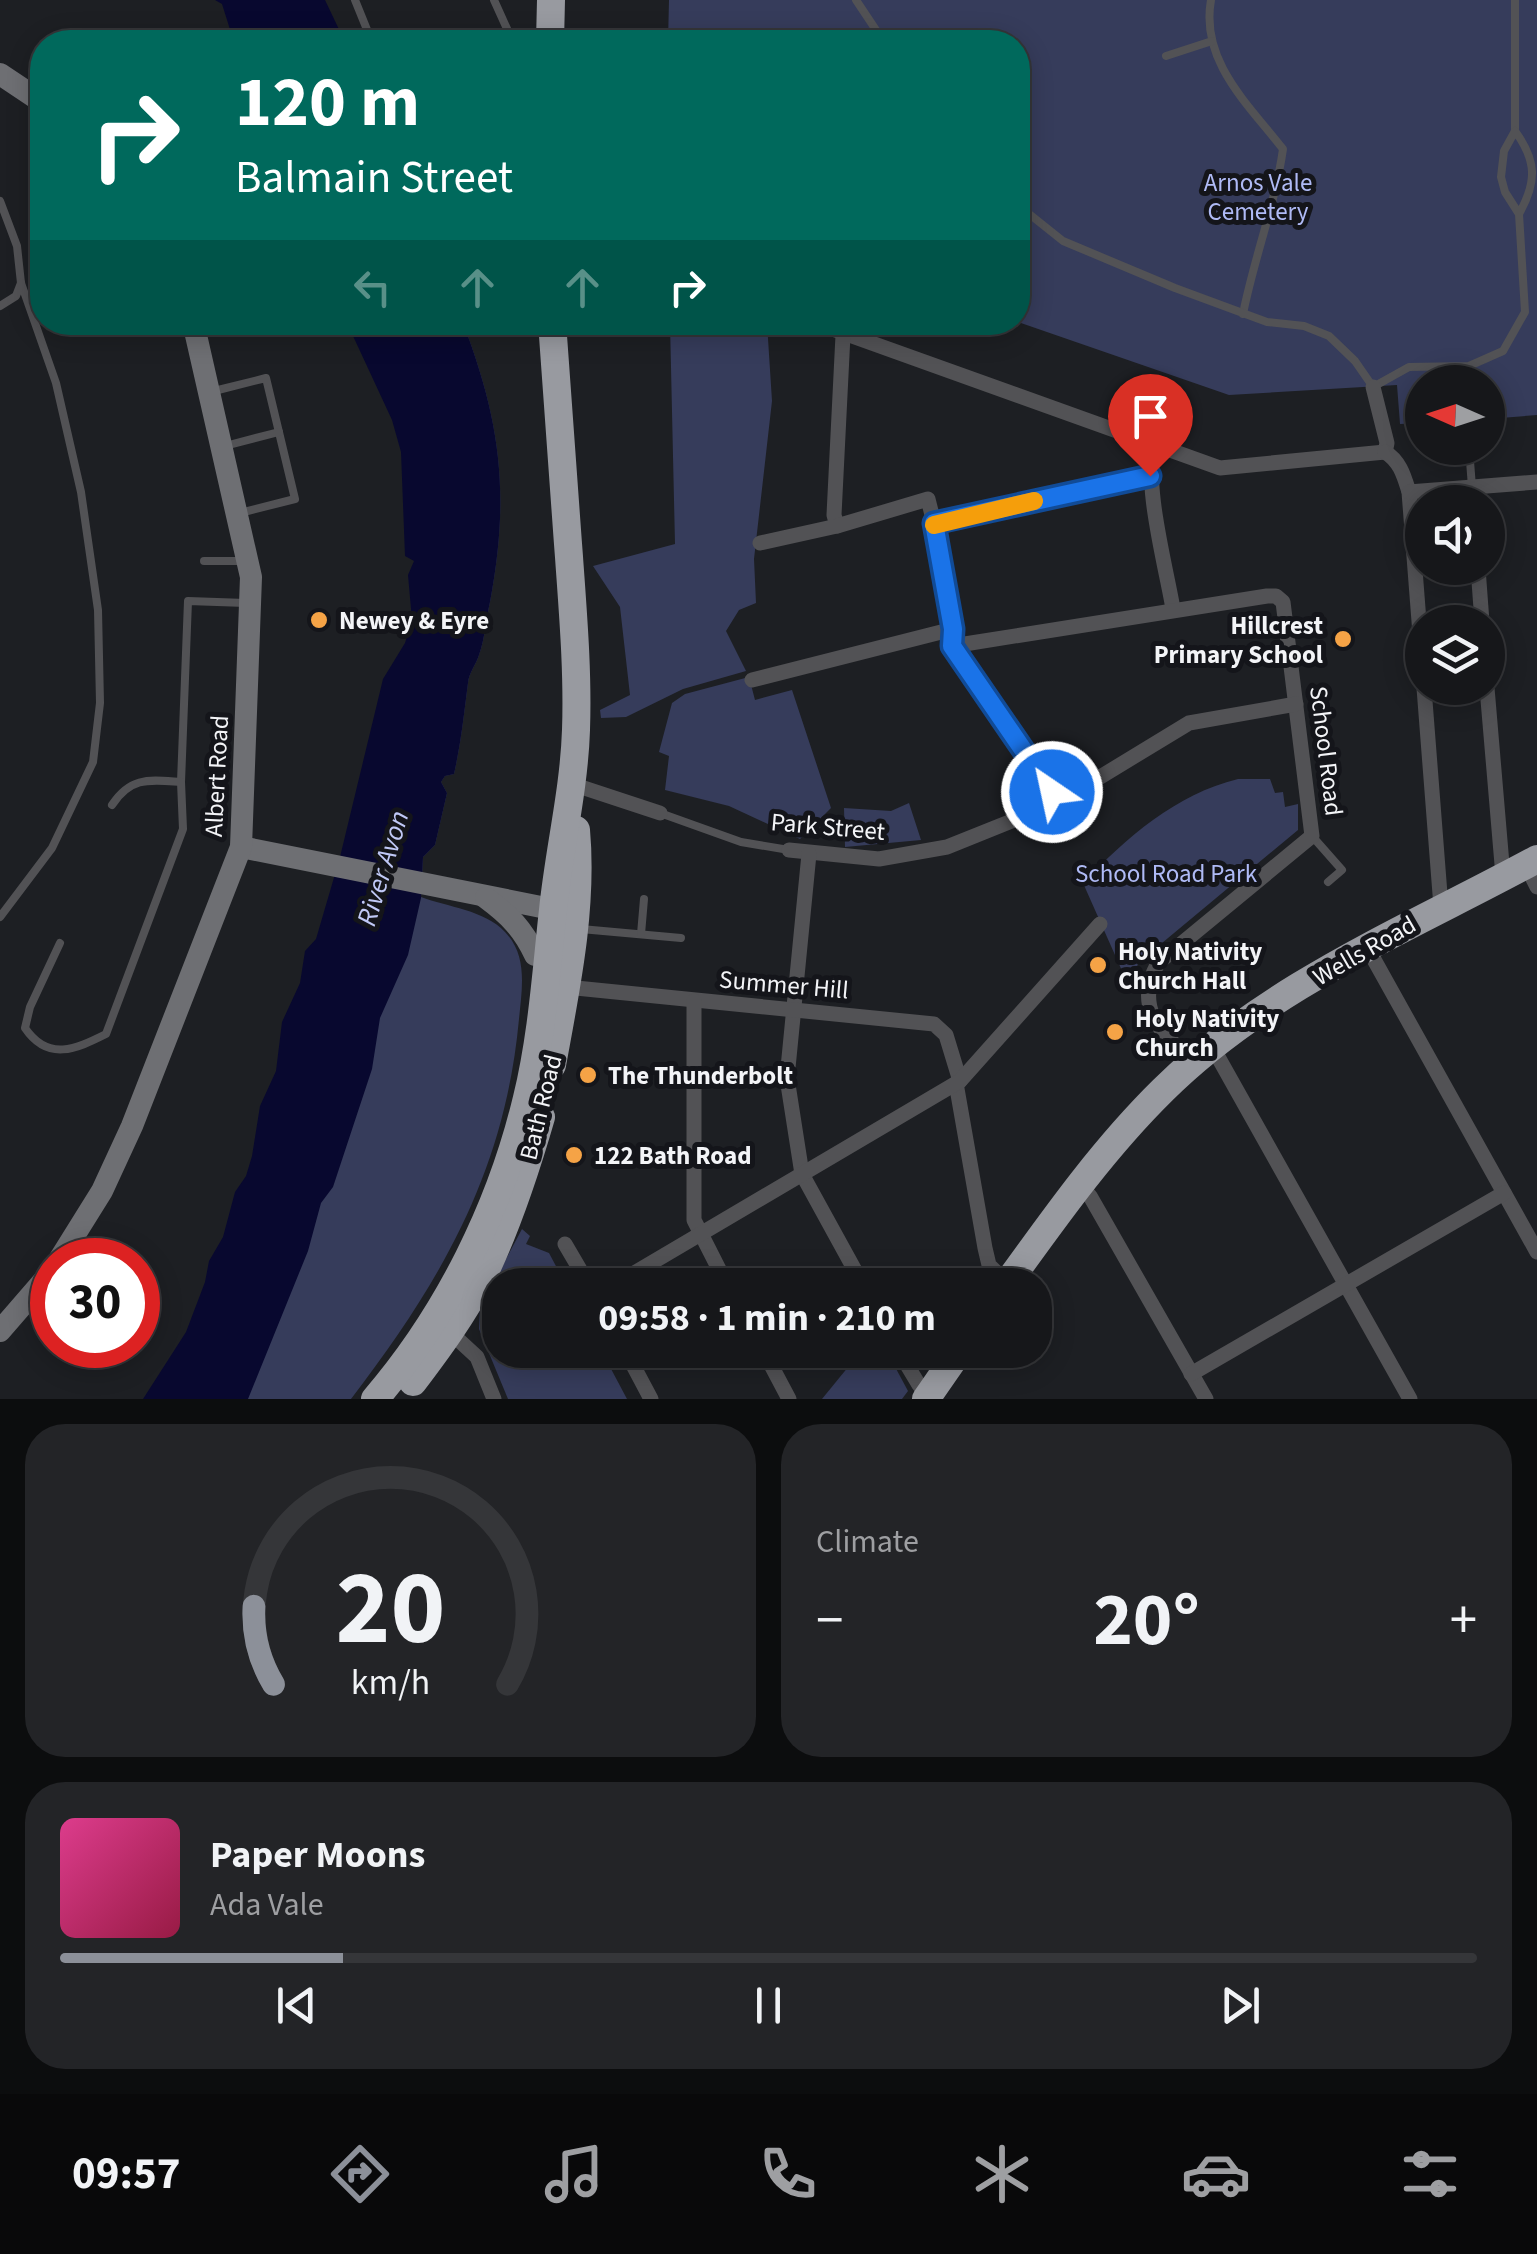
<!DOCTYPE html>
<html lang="en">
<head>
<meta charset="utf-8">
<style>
	body { margin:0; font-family:"Source Sans 3",sans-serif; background:#232427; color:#f1f3f6; height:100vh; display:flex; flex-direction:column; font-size:38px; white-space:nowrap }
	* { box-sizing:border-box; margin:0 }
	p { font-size:32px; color:#9e9fa2 }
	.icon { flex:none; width:55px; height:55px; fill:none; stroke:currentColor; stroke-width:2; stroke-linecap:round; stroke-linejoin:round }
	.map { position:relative; height:1399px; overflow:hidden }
	.details { display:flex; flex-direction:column; gap:25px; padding:25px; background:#0c0d0e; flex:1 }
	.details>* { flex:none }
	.hud { position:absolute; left:30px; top:30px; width:1000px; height:305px; border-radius:40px; box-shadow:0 5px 25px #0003,0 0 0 2px #353639; background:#00695c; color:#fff; overflow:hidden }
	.needle { width:65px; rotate:273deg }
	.tools { position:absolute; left:1405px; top:365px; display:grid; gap:20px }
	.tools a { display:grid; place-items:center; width:100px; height:100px; border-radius:50%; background:#16171a; box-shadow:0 5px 25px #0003,0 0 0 2px #353639; font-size:50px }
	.speed { position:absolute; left:30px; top:1238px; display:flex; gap:20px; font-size:50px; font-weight:700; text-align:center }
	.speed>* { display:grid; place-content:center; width:130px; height:130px; border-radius:50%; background:#16171a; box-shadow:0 5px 25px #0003,0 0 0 2px #353639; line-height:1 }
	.speed .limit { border:15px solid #d22; background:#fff; color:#111 }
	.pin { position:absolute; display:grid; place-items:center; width:85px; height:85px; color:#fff; margin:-102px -42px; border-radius:50% 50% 50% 0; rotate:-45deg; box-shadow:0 0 10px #0007 }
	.pin .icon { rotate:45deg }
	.me { position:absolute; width:110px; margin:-55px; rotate:326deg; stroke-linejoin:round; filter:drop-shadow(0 0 8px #0008) }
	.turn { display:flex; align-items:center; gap:35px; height:210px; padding:0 40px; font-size:45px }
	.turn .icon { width:130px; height:130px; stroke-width:2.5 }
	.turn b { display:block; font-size:70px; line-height:85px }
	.lanes { display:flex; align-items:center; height:95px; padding:0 40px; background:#0003; justify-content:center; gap:50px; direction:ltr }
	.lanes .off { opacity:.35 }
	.big { font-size:75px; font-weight:700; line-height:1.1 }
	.details .card { flex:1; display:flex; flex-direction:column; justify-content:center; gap:15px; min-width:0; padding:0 35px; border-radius:40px; background:#232427 }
	.details .dial { align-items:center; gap:0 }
	.dial svg { height:260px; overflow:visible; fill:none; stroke:#353639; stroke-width:7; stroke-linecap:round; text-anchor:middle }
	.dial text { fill:#f1f3f6; stroke:none }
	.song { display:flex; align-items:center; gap:30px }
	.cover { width:120px; height:120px; border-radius:15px; background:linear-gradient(135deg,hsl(330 70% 55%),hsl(340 70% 35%)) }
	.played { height:10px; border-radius:5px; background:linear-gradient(90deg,#8c9099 20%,#353639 20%) }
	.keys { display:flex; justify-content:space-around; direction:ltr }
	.heat { display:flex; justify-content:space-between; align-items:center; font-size:55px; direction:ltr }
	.details .tiles { flex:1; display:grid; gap:25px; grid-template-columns:1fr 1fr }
	.card:last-child { grid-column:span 2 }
	.trip { position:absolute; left:482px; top:1268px; width:570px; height:100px; border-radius:40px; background:#16171a; box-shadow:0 5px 25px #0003,0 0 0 2px #353639; font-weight:700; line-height:100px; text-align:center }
	.menu { display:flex; height:160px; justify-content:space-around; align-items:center; background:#09090a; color:#9e9fa2 }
	.menu .icon { width:70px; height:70px }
	.menu .active { color:#8c9099 }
	.menu b { font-size:45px; color:#f1f3f6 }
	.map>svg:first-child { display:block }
</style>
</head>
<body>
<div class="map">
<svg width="1537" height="1399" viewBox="0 0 1537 1399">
	<rect width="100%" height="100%" fill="#1d1f23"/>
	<g fill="#363c5b">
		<polygon points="669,0 1537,0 1537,415 1488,419 1488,382 1422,382 1422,423 1400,424 1397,385 1229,395 1018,322 1018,42 668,42"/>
		<path d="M463,323c38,99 47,173 27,279 -4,17 -5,36 -11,53 -3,10 -10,17 -11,28 -4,31 -7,60 -14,91l-9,2 -4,6 6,11 -12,52 -12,12 -2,40c26,10 64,13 84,35 23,24 17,56 14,87 -14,152 -77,261 -168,380h-129l161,-471z"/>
		<polygon points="670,323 767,323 772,401 754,559 756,603 739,610 726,631 746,671 683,689 626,717 601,718 600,710 630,695 620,607 593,566 675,544"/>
		<polygon points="749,677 755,700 792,690 831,808 800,839 729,806 665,790 669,756 659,752 672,703 685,694"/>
		<path d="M1238,779h32l5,14 8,-1 2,15 13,-3v26l-160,133 -7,28 -48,-108c43,-45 93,-89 155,-104z"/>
		<polygon points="909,803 921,840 845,847 844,808 891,811"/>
		<polygon points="522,1229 530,1236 526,1244 549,1253 566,1285 500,1285 500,1350 601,1350 627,1399 508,1399 479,1329 480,1308"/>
		<polygon points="862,1350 886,1350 908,1391 902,1399 822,1399"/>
	</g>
	<g fill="#08082f">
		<polygon points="215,0 325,0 345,42 238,42 233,39 222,4"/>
		<path d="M347,323h116c38,99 47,173 27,279 -4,17 -5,36 -11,53 -3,10 -10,17 -11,28 -4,31 -7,60 -14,91l-9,2 -4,6 6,11 -12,52 -12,12 -2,41 -13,57 -28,63 -8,51 -39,118 -12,16 -13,48 -60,148h-105l43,-67 19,-50 4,-21 14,-24 12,-45 11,-16 6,-20 8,-50 16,-35 6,-49 18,-39 5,-32 11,-12 24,-82 43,-178 22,-36 7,-23 -4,-45 6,-14 -9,-5 -4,-104 -9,-32z"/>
	</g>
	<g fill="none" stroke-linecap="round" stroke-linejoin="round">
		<g stroke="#525255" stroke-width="8">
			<polyline points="355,0 372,42"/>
			<polyline points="494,0 513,42"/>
			<polyline points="856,0 884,42"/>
			<path d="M1211,0c-11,61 37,104 72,149 -8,56 -29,109 -40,165"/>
			<polyline points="1166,56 1212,41"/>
			<polyline points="1515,131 1515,0"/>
			<polyline points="0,201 17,246 21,283 56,383 81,492 98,610 100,703 93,762 52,848 0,917"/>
			<path d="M1018,205l45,36 112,47 92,34 37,4 25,10 26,25 18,26 36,-20 60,-1 34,-15 22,-39 -6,-98 -14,-22 -4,-15 3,-26 11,-20c22,30 22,51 4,83"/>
			<polyline points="0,306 16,296 21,283"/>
			<polyline points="214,391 266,378 295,499 240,513"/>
			<polyline points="225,446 279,432"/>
			<polyline points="1469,448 1472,487"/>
			<polyline points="204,561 243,561"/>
			<polyline points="181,782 188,601 246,603"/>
			<polyline points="660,813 741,842 789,850"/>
			<polyline points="1312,836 1342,870 1328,882"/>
			<polyline points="581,929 681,938"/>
			<polyline points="641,934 644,899"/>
			<path d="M60,943l-30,64 -5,21c23,34 51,21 81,6l77,-205 -2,-47c-31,-2 -50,-6 -69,23"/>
		</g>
		<g stroke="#525255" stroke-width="15">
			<polyline points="813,322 1220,468 1385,452"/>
			<polyline points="1373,387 1387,443 1385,452"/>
			<path d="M1156,444c-15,32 11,127 17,165"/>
			<path d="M1385,452c15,9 19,24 24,40l13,168"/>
			<polyline points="1409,492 1537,482"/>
			<polyline points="934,523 953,629 952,646 1059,802"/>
			<polyline points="837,526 834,515 843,335"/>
			<polyline points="760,543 837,526 928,499 934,523 1150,476"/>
			<polyline points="1478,568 1482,622"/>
			<path d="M952,646l315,-50h9l7,6 29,234 -154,127c-25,46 3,69 36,100"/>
			<polyline points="752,680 953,629"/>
			<polyline points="1424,688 1441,907"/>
			<polyline points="1487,688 1503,876"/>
			<polyline points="572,784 660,813"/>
			<polyline points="789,850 879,859 947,847 1059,802 1189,723 1296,704"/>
			<polyline points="809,854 787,1078 802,1174 863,1285"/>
			<polyline points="1526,865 1537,887"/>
			<polyline points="1367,947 1537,1252"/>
			<polyline points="566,987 934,1024 946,1035 960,1081"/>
			<polyline points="694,1001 694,1220 727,1285"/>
			<polyline points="1213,1048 1410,1399"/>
			<polyline points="956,1083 985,1248 989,1265 1007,1283"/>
			<polyline points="1079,1184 1090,1196 1206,1399"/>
			<polyline points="565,1244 589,1285"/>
			<polyline points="614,1285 960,1081 1100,924"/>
			<polyline points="450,1332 477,1357 494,1399"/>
			<polyline points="625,1350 651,1399"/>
			<polyline points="763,1350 789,1399"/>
			<polyline points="898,1350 919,1385 934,1399"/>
			<polyline points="1191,1374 1504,1193"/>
		</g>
		<g stroke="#6e6f73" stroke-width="22">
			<polyline points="0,74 42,102"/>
			<polyline points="241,847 566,912"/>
			<path d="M486,898c23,17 37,31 49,57"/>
			<polyline points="59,1260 102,1191 132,1126 241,847 251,577 193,322"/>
			<polyline points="0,1331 52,1271"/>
		</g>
		<g stroke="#989aa0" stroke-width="28">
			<polyline points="550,42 551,0"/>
			<path d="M552,1065c14,-77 31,-157 24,-235"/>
			<path d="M1006,1285c49,-68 97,-136 157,-195 105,-104 247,-162 374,-231"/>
			<path d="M413,1382c25,-33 50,-67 69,-104 25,-51 43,-106 59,-161"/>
			<path d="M375,1399c73,-85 126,-192 152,-301 15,-61 19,-125 26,-188 6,-60 21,-119 23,-180 2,-58 -3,-116 -7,-173 -6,-78 -11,-156 -17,-235"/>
			<polyline points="926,1399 960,1350"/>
		</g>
	</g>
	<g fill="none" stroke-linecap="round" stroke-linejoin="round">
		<g stroke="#114b97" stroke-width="25">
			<polyline id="route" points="1052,792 952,646 953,629 934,523 1150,476"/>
		</g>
		<use href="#route" stroke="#1a73e8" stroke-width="18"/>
		<polyline stroke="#f59e0b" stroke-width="18" points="934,525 1034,501"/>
	</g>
	<g fill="#f5a346" stroke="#14151a" stroke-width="4">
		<circle cx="319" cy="620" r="10"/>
		<circle cx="1343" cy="639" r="10"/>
		<circle cx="1098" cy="965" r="10"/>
		<circle cx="1115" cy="1032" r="10"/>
		<circle cx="588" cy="1075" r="10"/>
		<circle cx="574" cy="1155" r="10"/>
	</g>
	<g text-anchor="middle" stroke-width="10" stroke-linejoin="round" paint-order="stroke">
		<g font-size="25" fill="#afbaf5" stroke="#14151a">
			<text x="1258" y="191">Arnos Vale<tspan x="1258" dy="29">Cemetery</tspan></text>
			<text x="1166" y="882">School Road Park</text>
		</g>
		<g font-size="25" font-weight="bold" fill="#f3f4f7" stroke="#14151a" text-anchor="start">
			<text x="339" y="629">Newey &amp; Eyre</text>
			<text x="1323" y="634" text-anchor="end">Hillcrest<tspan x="1323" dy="29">Primary School</tspan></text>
			<text x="1118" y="960">Holy Nativity<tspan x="1118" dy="29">Church Hall</tspan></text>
			<text x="1135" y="1027">Holy Nativity<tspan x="1135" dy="29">Church</tspan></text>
			<text x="608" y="1084">The Thunderbolt</text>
			<text x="594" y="1164">122 Bath Road</text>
		</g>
		<g font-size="25" fill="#f3f4f7" stroke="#14151a">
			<text transform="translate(1327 751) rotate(83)" y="9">School Road</text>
			<text transform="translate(216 776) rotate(-87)" y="9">Albert Road</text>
			<text transform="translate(828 826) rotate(5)" y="9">Park Street</text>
			<text transform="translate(1364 950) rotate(-30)" y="9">Wells Road</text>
			<text transform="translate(784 984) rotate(5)" y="9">Summer Hill</text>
			<text transform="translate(540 1107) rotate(-76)" y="9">Bath Road</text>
		</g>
		<g font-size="28" font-style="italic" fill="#c0c9f6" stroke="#14151a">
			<text transform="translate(382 868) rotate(-73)" y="10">River Avon</text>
		</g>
	</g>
</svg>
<div class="tools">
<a><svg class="needle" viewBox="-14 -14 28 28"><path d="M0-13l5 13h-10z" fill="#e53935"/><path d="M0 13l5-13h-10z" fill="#9e9fa2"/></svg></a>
<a><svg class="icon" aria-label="sound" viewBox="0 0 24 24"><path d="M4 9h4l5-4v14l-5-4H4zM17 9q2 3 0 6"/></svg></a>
<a><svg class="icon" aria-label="layers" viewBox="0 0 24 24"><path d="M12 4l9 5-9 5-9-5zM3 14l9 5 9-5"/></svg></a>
</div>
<div class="speed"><div class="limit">30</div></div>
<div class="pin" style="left:1150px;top:476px;background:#d93025"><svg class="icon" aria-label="arrive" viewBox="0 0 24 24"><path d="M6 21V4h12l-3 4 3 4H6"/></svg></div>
<svg class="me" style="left:1052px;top:792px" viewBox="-20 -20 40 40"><circle r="17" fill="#1a73e8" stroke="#fff" stroke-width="3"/><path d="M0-11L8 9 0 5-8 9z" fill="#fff"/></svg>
<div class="trip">09:58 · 1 min · 210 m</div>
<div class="hud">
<div class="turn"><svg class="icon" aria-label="right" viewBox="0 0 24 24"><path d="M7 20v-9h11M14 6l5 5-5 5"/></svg><div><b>120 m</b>Balmain Street</div></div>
<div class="lanes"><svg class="icon off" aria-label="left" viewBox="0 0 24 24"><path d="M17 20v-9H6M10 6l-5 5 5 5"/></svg><svg class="icon off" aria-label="ahead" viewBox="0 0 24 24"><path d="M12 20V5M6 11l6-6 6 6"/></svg><svg class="icon off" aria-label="ahead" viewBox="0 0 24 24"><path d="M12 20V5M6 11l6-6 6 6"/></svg><svg class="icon" aria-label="right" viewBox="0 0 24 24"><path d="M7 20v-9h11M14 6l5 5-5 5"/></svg></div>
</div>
</div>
<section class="details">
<div class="tiles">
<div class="card dial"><svg viewBox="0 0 100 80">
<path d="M14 69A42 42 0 1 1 86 69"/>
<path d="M14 69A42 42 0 0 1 8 45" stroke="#8c9099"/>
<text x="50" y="56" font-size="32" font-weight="700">20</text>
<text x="50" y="72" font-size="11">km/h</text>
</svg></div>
<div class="card"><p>Climate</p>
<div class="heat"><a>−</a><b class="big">20°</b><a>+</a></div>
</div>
<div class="card">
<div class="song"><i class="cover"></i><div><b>Paper Moons</b><p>Ada Vale</p></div></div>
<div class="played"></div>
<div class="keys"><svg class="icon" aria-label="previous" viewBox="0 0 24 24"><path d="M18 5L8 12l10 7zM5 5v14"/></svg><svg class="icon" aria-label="pause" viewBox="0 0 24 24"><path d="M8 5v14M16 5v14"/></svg><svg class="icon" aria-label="next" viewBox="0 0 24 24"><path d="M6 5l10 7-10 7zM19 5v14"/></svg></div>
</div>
</div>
</section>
<nav class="menu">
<b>09:57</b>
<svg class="icon active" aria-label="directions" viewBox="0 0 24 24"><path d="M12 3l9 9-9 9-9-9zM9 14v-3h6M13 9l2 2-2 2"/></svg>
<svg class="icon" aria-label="music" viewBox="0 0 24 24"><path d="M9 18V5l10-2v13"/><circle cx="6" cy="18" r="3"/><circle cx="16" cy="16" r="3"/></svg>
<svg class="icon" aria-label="phone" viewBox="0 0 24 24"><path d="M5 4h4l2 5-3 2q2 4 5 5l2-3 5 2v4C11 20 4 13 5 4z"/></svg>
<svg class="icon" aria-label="climate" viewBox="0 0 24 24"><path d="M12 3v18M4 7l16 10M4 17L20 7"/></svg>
<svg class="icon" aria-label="car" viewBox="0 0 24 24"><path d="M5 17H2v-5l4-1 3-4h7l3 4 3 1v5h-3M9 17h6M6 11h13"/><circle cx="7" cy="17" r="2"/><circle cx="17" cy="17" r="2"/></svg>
<svg class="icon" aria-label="filters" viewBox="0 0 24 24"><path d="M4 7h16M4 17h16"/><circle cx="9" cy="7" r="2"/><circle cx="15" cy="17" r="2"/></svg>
</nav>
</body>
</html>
